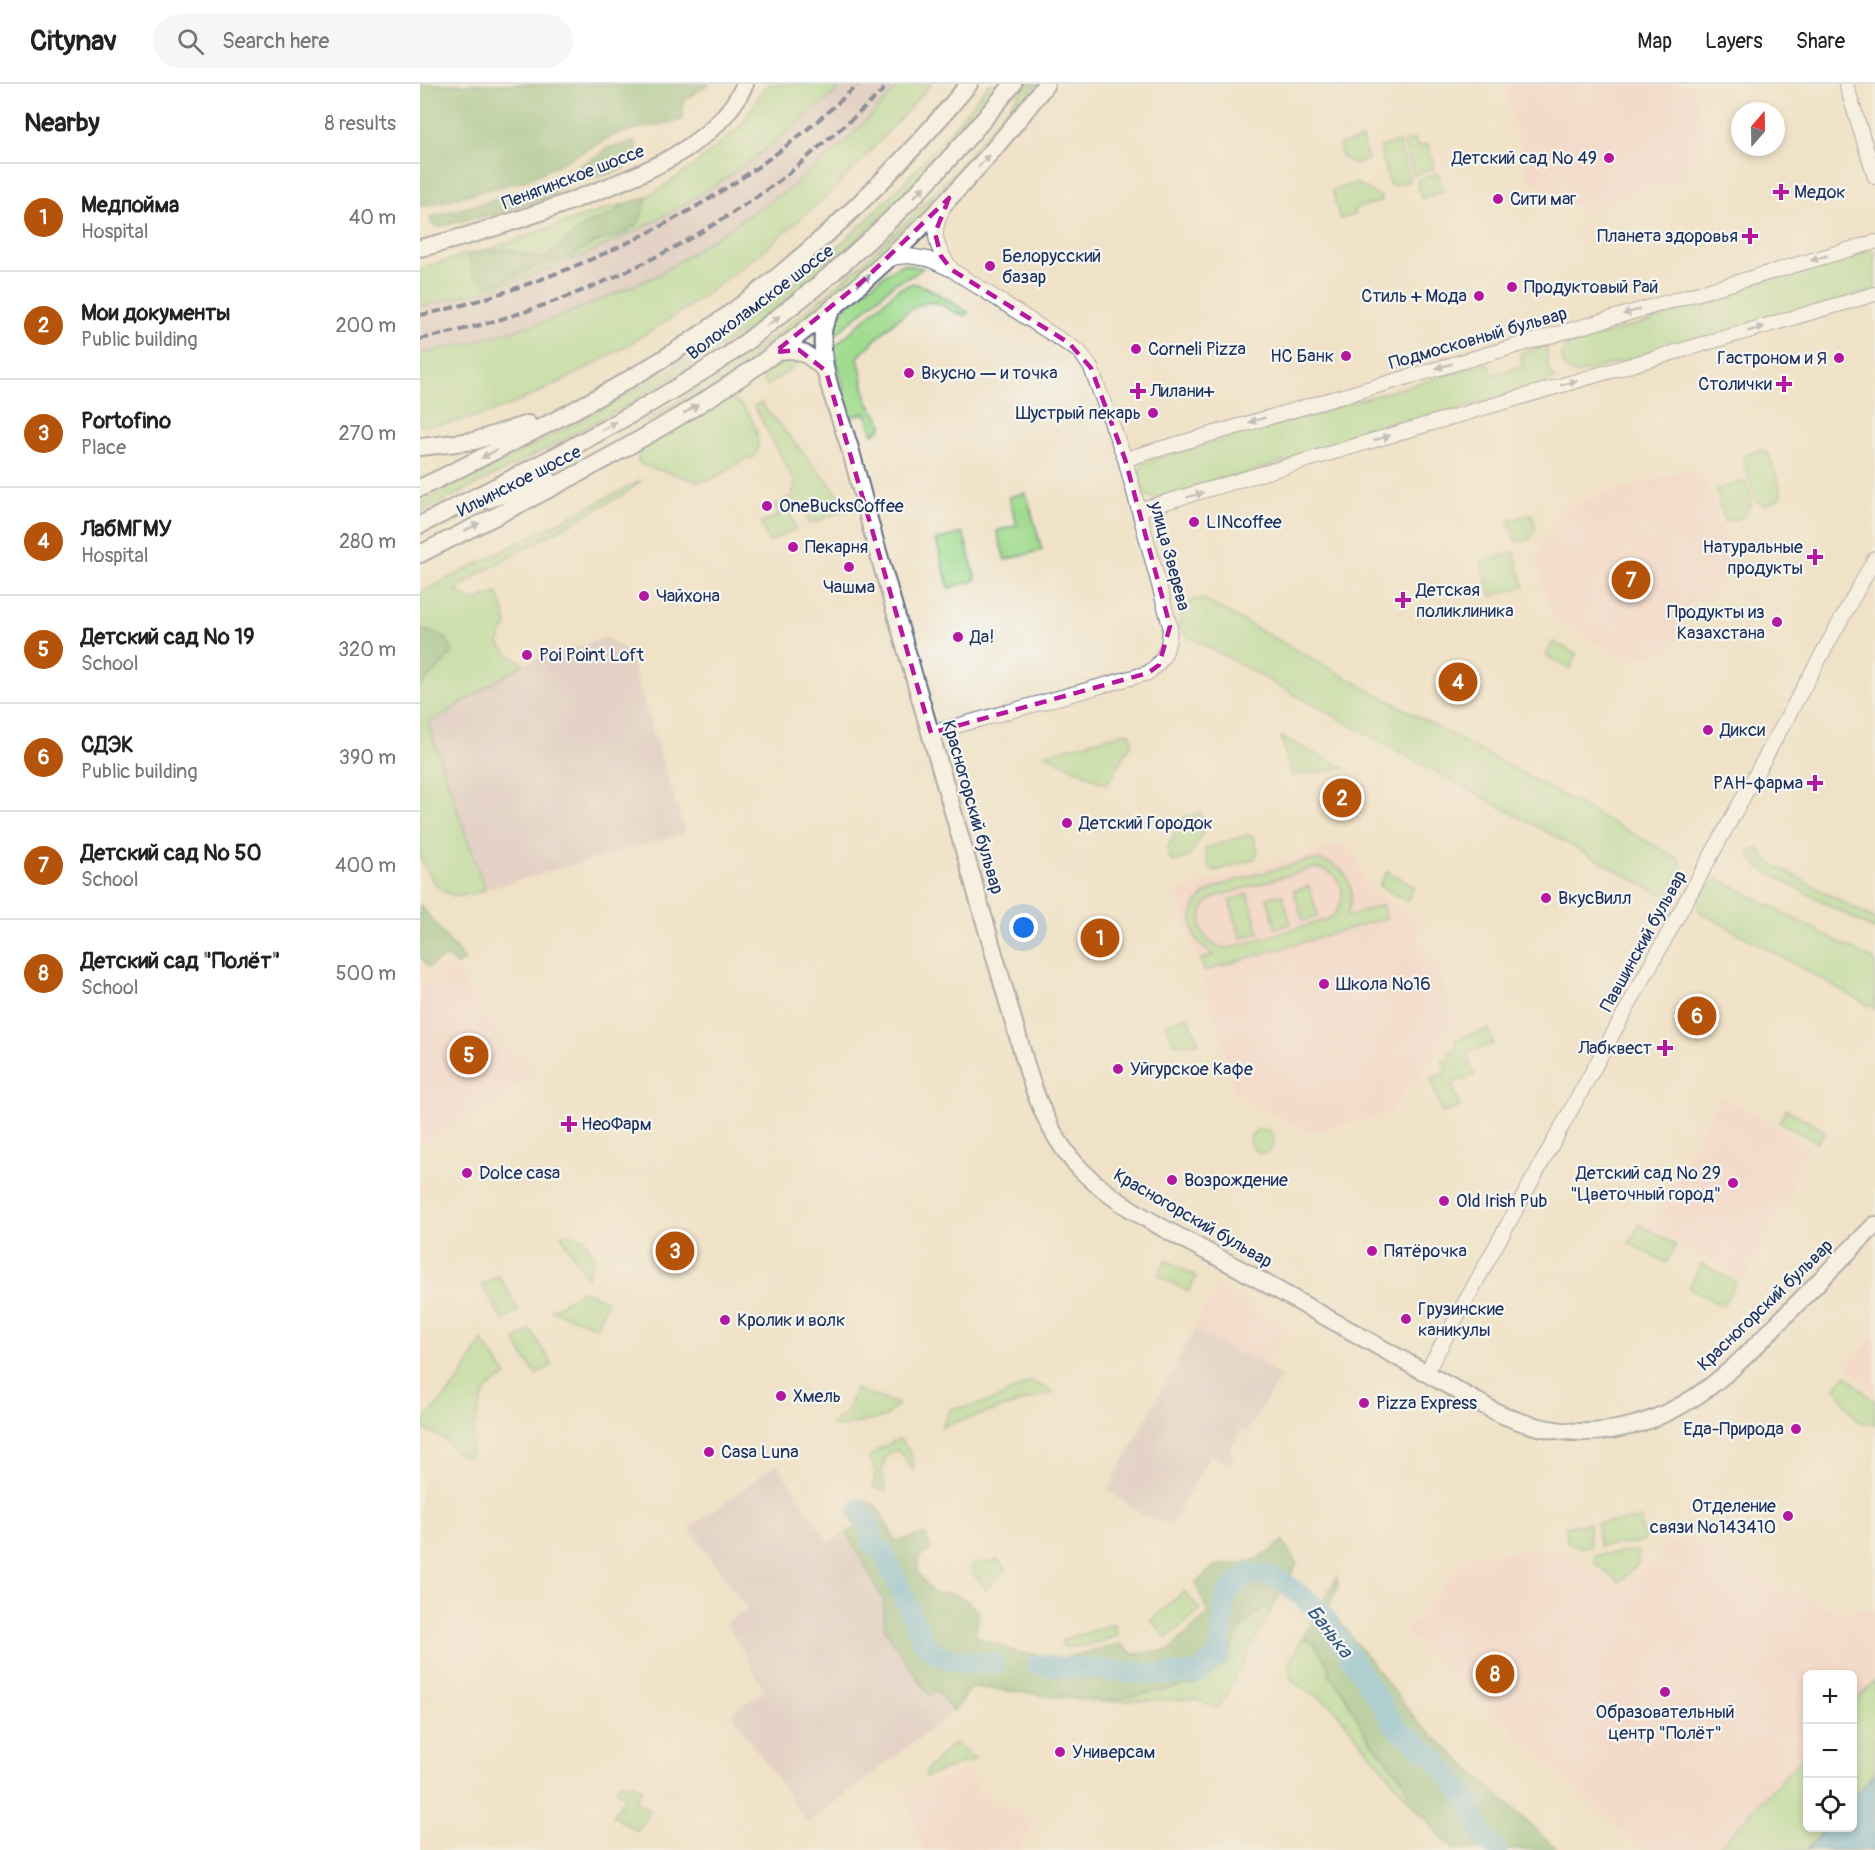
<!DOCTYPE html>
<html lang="en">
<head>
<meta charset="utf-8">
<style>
	:root { --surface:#fff; --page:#f6f6f6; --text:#222; --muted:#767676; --line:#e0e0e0; --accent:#b45309 }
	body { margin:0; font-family:Pangolin,sans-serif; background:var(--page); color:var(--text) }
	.controls { position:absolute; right:18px; bottom:18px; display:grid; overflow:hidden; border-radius:9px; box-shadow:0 3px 9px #0003 }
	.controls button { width:54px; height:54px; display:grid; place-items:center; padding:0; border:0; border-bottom:2px solid var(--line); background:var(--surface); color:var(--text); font:30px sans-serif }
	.compass { position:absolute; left:1311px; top:18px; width:54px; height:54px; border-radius:50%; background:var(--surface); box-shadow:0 3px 9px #0003; rotate:20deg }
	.you { position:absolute; left:604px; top:844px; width:21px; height:21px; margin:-15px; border:4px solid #fff; border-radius:50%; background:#1a73e8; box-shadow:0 0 0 9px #1a73e833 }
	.badge { display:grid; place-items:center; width:39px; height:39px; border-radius:50%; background:var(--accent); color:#fff; font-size:20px; font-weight:700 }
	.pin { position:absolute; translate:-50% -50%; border:3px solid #fff; box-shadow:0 2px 6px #0006 }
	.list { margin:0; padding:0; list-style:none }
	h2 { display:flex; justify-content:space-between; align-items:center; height:78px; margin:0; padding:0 24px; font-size:26px }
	h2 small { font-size:20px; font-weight:400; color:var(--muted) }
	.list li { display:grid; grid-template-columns:39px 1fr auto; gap:18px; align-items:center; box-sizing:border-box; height:108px; padding:0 24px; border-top:2px solid var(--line) }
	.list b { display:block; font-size:22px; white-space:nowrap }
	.list p { margin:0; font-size:20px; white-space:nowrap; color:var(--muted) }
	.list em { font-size:20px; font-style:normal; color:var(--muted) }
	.icon { flex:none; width:33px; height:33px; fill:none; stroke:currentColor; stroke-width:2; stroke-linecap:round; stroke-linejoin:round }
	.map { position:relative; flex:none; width:1455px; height:1766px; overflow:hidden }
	header { display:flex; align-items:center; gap:36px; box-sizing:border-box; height:84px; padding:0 30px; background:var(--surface); border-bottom:2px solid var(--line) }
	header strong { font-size:28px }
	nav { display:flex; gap:33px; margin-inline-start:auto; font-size:21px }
	.search { width:420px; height:54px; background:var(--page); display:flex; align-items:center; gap:15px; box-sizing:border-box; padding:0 21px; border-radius:33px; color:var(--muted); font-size:22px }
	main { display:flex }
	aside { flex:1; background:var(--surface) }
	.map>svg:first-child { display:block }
</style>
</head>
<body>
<header>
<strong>Citynav</strong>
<div class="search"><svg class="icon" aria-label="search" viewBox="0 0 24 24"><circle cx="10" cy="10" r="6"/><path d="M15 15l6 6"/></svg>Search here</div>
<nav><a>Map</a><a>Layers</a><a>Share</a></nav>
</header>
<main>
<aside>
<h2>Nearby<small>8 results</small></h2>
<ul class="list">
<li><span class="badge">1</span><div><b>Медпойма</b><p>Hospital</p></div><em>40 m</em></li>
<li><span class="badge">2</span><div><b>Мои документы</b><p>Public building</p></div><em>200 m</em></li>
<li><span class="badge">3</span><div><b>Portofino</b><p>Place</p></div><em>270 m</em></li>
<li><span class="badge">4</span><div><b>ЛабМГМУ</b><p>Hospital</p></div><em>280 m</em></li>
<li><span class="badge">5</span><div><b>Детский сад № 19</b><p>School</p></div><em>320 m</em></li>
<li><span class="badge">6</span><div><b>СДЭК</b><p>Public building</p></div><em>390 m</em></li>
<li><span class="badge">7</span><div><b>Детский сад № 50</b><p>School</p></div><em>400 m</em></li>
<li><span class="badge">8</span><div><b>Детский сад &quot;Полёт&quot;</b><p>School</p></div><em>500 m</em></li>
</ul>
</aside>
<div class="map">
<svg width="1455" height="1766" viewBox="0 0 1455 1766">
	<rect width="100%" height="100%" fill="#f6f6f2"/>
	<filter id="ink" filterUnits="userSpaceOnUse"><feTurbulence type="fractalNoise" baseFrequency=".0167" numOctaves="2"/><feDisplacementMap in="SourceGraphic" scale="12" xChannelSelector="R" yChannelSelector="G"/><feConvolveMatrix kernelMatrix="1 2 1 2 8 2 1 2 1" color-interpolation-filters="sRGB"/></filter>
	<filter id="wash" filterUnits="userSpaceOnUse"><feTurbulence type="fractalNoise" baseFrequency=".008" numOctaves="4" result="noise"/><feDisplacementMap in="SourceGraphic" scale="24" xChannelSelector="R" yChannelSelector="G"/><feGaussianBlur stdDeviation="1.35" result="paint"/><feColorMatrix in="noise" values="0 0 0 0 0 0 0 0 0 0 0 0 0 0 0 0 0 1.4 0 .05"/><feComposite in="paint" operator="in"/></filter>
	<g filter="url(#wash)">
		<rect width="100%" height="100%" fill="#f0e2c7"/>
		<!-- built -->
		<path fill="#f7d0cd" d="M 1089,0 L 1271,0 L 1286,52 L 1263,96 L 1182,119 L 1179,127 L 1170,130 L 1110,96 L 1085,8 Z
			M 1268,385 L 1287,397 L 1310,479 L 1291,512 L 1275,517 L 1249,566 L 1210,576 L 1132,535 L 1115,473 L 1142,423 Z
			M 922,760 L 935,768 L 946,803 L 991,828 L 1000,858 L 1011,863 L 1034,937 L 1000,996 L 986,1002 L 971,1028 L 887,1050 L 816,1009 L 757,806 Z
			M 33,880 L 88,965 L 109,978 L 118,990 L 1,1060 L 0,903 Z
			M 1301,1013 L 1390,1062 L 1372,1094 L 1374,1104 L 1324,1195 L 1229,1142 Z
			M 797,1203 L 868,1243 L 845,1283 L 774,1246 Z
			M 1455,1252 L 1455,1309 L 1427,1282 Z
			M 1291,1458 L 1313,1476 L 1357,1506 L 1420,1526 L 1455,1526 L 1455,1596 L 1433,1620 L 1432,1590 L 1388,1590 L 1387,1668 L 1296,1766 L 1223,1766 L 985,1548 L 1049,1472 L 1143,1464 L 1199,1503 L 1229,1480 L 1238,1479 L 1243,1461 Z
			M 550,1685 L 557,1708 L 614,1739 L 600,1766 L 505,1766 L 485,1711 Z"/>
		<!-- industrial -->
		<path fill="#d2bec3" d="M 424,0 L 481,0 L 425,59 L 369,105 L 238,191 L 140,233 L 59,257 L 0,270 L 0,222 L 80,202 L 122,188 L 216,146 L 301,99 L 358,56 Z
			M 186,553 L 208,567 L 265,749 L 65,806 L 8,640 L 103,580 Z
			M 774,1246 L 820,1271 L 825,1270 L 861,1292 L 827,1348 L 822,1345 L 808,1367 L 814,1370 L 809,1381 L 790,1371 L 751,1441 L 728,1435 L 688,1406 Z
			M 357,1380 L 409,1459 L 427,1448 L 463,1516 L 465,1546 L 510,1611 L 517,1607 L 533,1628 L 388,1739 L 317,1638 L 314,1627 L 345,1607 L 306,1538 L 327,1525 L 269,1444 Z"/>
		<!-- green -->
		<path fill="#a0db8e" stroke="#5e8576" stroke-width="1.5" fill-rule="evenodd" d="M 347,0 L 424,0 C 411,13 396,24 382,36 C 274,129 140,194 0,222 L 0,184 L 49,170 L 53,189 L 67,201 L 84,197 L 109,185 L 152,172 L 175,158 L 201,151 L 217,140 L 221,133 L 227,113 L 272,83 L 321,42 Z
			M 481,0 L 511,0 C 474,41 437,84 395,122 C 322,188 241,246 154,291 C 105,316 56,340 0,342 L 0,270 L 59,257 L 140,233 L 238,191 L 369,105 L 425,59 Z
			M 569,0 L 578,0 C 501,99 408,192 302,262 C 207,326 103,377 0,429 L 0,419 C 101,368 204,318 298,255 C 401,187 494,97 569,0 Z
			M 607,0 L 617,0 C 540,98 453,187 353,261 C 336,273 319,287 301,298 C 277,313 250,325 225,338 C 279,304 332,270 382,230 C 467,164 541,85 607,0 Z
			M 942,55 L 948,76 L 934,80 L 922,73 L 919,61 Z
			M 995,55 L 997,63 L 1008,60 L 1014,85 L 993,91 L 984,58 Z
			M 979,58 L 990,97 L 970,102 L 959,63 Z
			M 1018,90 L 1023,108 L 1001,114 L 997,96 Z
			M 936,99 L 961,113 L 962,117 L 934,125 L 935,131 L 920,135 L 912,106 Z
			M 205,120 L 191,131 L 168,139 L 125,174 C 112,175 104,168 91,166 C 82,164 75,168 66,166 C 113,151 158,132 205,120 Z
			M 1451,166 L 1455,167 L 1455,206 L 1156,290 L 1146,285 L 1142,276 L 1142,268 L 1147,261 L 1230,237 L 1298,211 Z
			M 483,180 L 503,184 L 493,191 L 475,199 L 412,254 C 410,247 412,239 417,232 C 424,222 471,184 483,180 Z
			M 493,199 L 508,204 L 548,228 L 546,231 C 534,231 528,222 517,219 C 493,212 455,257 438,273 L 447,317 L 463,340 L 460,345 L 453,350 L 446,329 L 430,333 L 414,263 L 477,206 Z
			M 1128,261 C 1126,275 1126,286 1136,296 L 740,415 L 729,413 L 724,409 L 718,389 L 721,382 L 725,378 L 1068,279 L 1072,291 L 1103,282 L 1100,269 Z
			M 369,273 L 384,276 L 347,302 L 343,296 L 343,291 Z
			M 311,315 C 329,321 345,355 335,372 L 330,375 L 328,374 L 311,383 L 311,385 L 289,396 L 277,397 L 225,382 L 218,378 L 218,369 L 222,364 L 301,318 Z
			M 341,319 L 425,418 L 424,424 L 421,428 L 390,440 L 382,420 L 369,425 L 376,445 L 349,458 L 341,439 L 359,431 L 355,421 L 373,411 L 374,396 L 334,322 Z
			M 1341,366 L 1349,371 L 1362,410 L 1359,415 L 1343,421 L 1337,418 L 1323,376 L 1327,371 Z
			M 222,396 L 208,408 L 59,490 L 36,507 L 54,517 L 78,509 L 86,534 L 87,543 L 82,547 L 79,560 L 85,567 L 103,580 L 8,640 L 65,806 C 58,808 49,812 41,812 C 19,813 8,790 0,774 L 0,603 L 33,568 L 8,547 L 0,546 L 0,509 Z
			M 1326,397 L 1332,418 L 1323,433 L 1305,438 L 1296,405 Z
			M 606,409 L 622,466 L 585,476 L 577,447 L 597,441 L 589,413 Z
			M 1112,430 L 1116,444 L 1110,455 L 1098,458 L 1095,457 L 1089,436 Z
			M 543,449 L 556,496 L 529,504 L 516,456 Z
			M 1094,468 L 1104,502 L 1071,512 L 1061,478 Z
			M 775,515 L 783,515 L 1259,775 C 1267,791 1260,810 1240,810 L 766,551 L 759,544 C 759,532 765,521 775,515 Z
			M 1133,558 L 1157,570 L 1150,585 L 1126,572 Z
			M 707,648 L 711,650 L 712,658 L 687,701 L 625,670 Z
			M 861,653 L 925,684 L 872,691 Z
			M 780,729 L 785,745 L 769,773 L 751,778 L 747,764 L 764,734 Z
			M 827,751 L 833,753 L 838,768 L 835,775 L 796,787 L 789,784 L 785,769 L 786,764 Z
			M 1338,765 L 1350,779 L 1455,835 L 1455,846 L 1340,784 L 1331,774 L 1329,768 Z
			M 898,776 C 929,781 938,806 926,832 L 963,821 L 966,834 L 784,887 L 781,875 L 794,871 C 783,865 774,856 772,843 C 770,830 775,818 785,810 C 801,797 863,784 886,777 ZM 893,784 C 923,784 933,819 908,835 L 810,864 C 780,865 770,829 795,813 Z
			M 967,787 L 995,803 L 987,817 L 959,802 Z
			M 1297,796 L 1303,797 L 1455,877 L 1455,925 L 1280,828 C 1275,816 1286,801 1297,796 Z
			M 889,802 L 898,832 L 883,837 L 874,807 Z
			M 828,810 L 839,849 L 821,854 L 809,816 Z
			M 862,810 L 871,840 L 856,844 L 847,814 Z
			M 768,932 L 779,959 L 753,959 L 746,939 Z
			M 1069,945 L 1073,960 L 1047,968 L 1054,992 L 1032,999 L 1040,1023 L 1022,1029 L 1011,994 L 1026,989 L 1023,977 L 1031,974 L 1029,967 L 1037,965 L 1035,956 Z
			M 1366,1025 L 1405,1047 L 1398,1059 L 1359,1038 Z
			M830 1057a12 12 0 1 1 24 0a12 12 0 1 1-24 0Z
			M 1220,1140 L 1256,1161 L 1246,1179 L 1209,1159 Z
			M 144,1149 L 164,1155 L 174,1172 L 167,1194 L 141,1151 Z
			M 746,1176 L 776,1193 L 768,1208 L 738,1191 Z
			M 1282,1180 L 1316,1198 L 1303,1222 L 1269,1204 Z
			M 78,1191 L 99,1226 L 83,1236 L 62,1201 Z
			M 163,1207 L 187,1216 L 177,1243 L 131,1226 Z
			M 111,1246 L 132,1281 L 116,1291 L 94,1256 Z
			M 62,1256 L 87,1292 C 82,1295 76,1298 71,1302 C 58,1314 52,1353 51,1370 L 47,1373 C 34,1371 31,1359 21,1353 C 14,1349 8,1350 3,1344 L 4,1337 L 39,1297 Z
			M 1426,1291 L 1455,1318 L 1455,1341 L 1437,1337 L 1415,1302 Z
			M 610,1297 L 634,1308 L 521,1343 L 531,1324 C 561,1324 585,1312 610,1297 Z
			M 435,1305 L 478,1320 L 466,1333 L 421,1343 L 410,1341 L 426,1329 Z
			M 479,1355 C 488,1362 496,1376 493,1387 L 484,1372 L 476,1366 L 465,1374 L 462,1390 L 466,1407 L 453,1403 L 455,1388 L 450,1373 L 459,1365 Z
			M 1221,1435 L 1224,1458 L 1179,1462 L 1177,1439 Z
			M 1169,1440 L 1170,1463 L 1158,1463 L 1147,1458 L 1146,1442 Z
			M 1217,1467 L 1218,1480 L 1199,1498 L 1175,1480 L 1175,1471 Z
			M 579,1476 L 586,1485 L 566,1506 L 552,1487 L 551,1481 Z
			M 764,1507 L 780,1526 L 747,1554 L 731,1536 Z
			M 847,1521 L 850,1528 L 798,1625 L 776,1615 L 682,1618 L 775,1600 L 804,1580 L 822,1541 Z
			M 695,1540 L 698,1552 L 665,1562 L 644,1563 L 641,1556 Z
			M 882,1555 L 894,1559 L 909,1582 L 909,1591 L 923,1608 L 946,1651 L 981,1693 L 988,1705 L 986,1713 L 911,1621 L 872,1597 L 868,1581 Z
			M 1455,1596 L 1455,1689 L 1433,1714 L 1433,1620 Z
			M 535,1658 L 555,1675 L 505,1693 L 508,1684 Z
			M 1387,1668 L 1388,1744 L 1406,1744 L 1386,1766 L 1296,1766 Z
			M 212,1699 L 222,1705 L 215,1718 L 230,1726 L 218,1747 L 193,1732 L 205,1712 L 196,1706 L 199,1700 Z"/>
		<!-- forest -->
		<path fill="#80bb79" stroke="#4e756c" stroke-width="1.5" d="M 0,0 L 289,0 L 263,17 L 263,36 L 198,49 L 110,95 L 0,123 Z
			M 212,58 L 216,59 C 222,89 176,95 155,93 L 131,112 L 77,130 L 45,136 L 19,143 L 12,141 L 10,133 L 94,111 L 115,100 L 129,98 L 177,72 L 187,64 Z
			M 227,113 L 221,133 L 217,140 L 201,151 L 175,158 L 152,172 L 109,185 L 84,197 L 67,201 L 53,189 L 49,170 L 66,166 L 74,168 L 91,166 L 116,175 L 125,174 L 168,139 L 191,131 L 205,120 Z
			M 0,546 L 7,547 L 26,554 L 33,568 L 0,603 Z
			M 0,821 L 45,876 L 37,881 L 26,872 L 8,883 L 0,872 Z
			M 435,1416 L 456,1421 L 476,1457 L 506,1450 L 511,1466 L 499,1472 L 498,1489 L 513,1509 C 535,1509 543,1511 559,1528 L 556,1552 L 595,1568 L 643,1574 L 700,1560 L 714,1570 L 749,1566 L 788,1530 L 776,1499 L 796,1481 C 827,1480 840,1477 863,1457 L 877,1480 L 850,1528 L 847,1521 L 822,1541 L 804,1580 L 775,1600 L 682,1618 L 552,1603 L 533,1628 L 517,1607 L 510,1612 L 465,1546 L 463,1516 L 427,1448 L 436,1444 L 429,1429 Z
			M 917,1493 L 918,1504 L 908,1523 L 997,1637 L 1138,1766 L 1087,1766 L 1069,1750 L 1062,1738 L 1051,1739 L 1069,1766 L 1032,1765 L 986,1713 L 988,1705 L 981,1693 L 946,1651 L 923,1608 L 909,1591 L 909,1582 L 894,1559 L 882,1555 Z"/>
		<!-- water -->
		<path fill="#5db5da" stroke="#3c729c" stroke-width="1.5" d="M 1455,1689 L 1455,1766 L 1386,1766 L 1406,1744 L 1432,1744 L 1433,1714 Z
			M 1051,1738 L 1062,1738 L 1069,1750 L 1087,1766 L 1069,1766 L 1052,1745 Z"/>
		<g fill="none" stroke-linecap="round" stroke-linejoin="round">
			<!-- river -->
			<path stroke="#5db5da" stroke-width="21" d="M 440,1424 L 450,1443 L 452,1458 L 464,1469 L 502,1555 C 524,1581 543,1578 574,1579
				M 617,1581 L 749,1591 L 778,1589 L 799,1572 L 806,1510 L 828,1490 L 847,1491 L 865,1499 L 901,1528 L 977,1644 L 1017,1676 L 1049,1716 L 1065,1756 L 1077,1766"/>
		</g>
	</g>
	<g filter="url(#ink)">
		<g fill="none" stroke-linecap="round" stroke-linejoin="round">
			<!-- minor casing -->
			<g stroke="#666e83" stroke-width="16">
				<path id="minor" d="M 1426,0 L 1455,93
					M 524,122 C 511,147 514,162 531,184
					M 466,177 L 477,173 L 489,172 L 508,175 L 532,186 L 660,268 L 671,284 L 705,375 L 750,542 C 749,564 746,575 728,589 L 511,649
					M 705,375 L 1455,158
					M 719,426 L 1002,342 L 1455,210
					M 1006,1289 L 1455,474"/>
			</g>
			<!-- major casing -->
			<g stroke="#666e83" stroke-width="20">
				<path id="major" d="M 0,164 C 49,153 96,137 143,120 C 207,96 295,67 325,0
					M 415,221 C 409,231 403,239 403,250 C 400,290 420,330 431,368 C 439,396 446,425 454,454 L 607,984 C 618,1021 634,1059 662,1087 C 703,1128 769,1157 820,1185 C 905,1232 989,1280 1074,1327 C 1155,1366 1236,1349 1303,1292 C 1324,1275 1343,1254 1362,1235 C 1393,1203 1424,1172 1455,1141
					M 356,268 C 378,261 391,272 406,287
					M 0,363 L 54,357 L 108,340
					M 0,404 C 98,356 197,308 287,246 C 386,177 472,93 549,0
					M 67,416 L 128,395
					M 0,441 C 104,389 209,336 307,272 C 324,260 341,246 358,233 C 446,166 523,87 593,0
					M 0,470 C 107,417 216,363 315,297 C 431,220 543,111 626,0"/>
			</g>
			<!-- minor -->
			<use href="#minor" stroke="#fff" stroke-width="14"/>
			<!-- major -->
			<use href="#major" stroke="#fff" stroke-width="16"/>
			<!-- rail -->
			<path stroke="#1b2f5e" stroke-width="4" stroke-dasharray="9 4.5" stroke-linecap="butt" d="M 0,231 C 43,223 86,208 127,193 C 244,149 348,87 438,0
				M 0,255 C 128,230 250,176 356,99 C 374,86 391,70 408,55 C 429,38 450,20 469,0"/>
		</g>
		<!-- one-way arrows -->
		<defs><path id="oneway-solid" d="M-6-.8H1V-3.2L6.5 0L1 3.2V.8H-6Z" transform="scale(1.5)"/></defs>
		<g fill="#8d97ae">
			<use href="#oneway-solid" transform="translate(564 77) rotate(-46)"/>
			<use href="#oneway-solid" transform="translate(499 108) rotate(-45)"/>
			<use href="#oneway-solid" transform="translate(1399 174) rotate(164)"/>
			<use href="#oneway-solid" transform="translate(444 196) rotate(-41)"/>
			<use href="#oneway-solid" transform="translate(1211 228) rotate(164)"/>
			<use href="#oneway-solid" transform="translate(353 237) rotate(-37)"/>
			<use href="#oneway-solid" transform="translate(1336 245) rotate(-16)"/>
			<use href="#oneway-solid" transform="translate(1024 282) rotate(164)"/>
			<use href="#oneway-solid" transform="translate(1149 299) rotate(-16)"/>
			<use href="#oneway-solid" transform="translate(271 325) rotate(-32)"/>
			<use href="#oneway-solid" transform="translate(837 336) rotate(164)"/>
			<use href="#oneway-solid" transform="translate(189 342) rotate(-30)"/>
			<use href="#oneway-solid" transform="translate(962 354) rotate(-17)"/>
			<use href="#oneway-solid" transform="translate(69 370) rotate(153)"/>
			<use href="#oneway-solid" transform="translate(775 411) rotate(-17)"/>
			<use href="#oneway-solid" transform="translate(52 443) rotate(-28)"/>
		</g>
	</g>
	<!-- marked area -->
	<path d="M0 0H1455V1766H0ZM 529,114 L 515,149 L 521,172 L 532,186 L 649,259 L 671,284 L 705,375 L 750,542 L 739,581 L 728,589 L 511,649 L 406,287 L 379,266 L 355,268 L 445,195 Z" fill="#f0e2c7" fill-opacity=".55" fill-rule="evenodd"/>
	<path fill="none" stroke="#b5179e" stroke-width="4.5" stroke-dasharray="12 8" stroke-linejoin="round" d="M 529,114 L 515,149 L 521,172 L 532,186 L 649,259 L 671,284 L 705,375 L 750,542 L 739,581 L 728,589 L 511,649 L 406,287 L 379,266 L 355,268 L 445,195 Z"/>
	<!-- markers -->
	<g fill="#b5179e" stroke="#f6f6f2" stroke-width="2">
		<circle cx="1189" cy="74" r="6"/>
		<path d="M1358 99h6v6h6v6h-6v6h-6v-6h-6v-6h6z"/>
		<circle cx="1078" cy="115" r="6"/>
		<path d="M1327 143h6v6h6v6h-6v6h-6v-6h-6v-6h6z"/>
		<circle cx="570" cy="182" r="6"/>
		<circle cx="1092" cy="203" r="6"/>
		<circle cx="1059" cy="212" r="6"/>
		<circle cx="716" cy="265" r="6"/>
		<circle cx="926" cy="272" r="6"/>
		<circle cx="1419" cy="274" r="6"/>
		<circle cx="489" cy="289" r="6"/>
		<path d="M1361 291h6v6h6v6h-6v6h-6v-6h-6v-6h6z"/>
		<path d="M715 298h6v6h6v6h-6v6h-6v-6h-6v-6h6z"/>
		<circle cx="733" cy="329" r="6"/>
		<circle cx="347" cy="422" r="6"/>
		<circle cx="774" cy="438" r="6"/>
		<circle cx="373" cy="463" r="6"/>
		<path d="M1392 464h6v6h6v6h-6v6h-6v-6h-6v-6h6z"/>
		<circle cx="429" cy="483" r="6"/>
		<circle cx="224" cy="512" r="6"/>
		<path d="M980 507h6v6h6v6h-6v6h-6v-6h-6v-6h6z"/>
		<circle cx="1357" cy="538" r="6"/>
		<circle cx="538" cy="553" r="6"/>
		<circle cx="107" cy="571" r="6"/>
		<circle cx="1288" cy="646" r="6"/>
		<path d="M1392 690h6v6h6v6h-6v6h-6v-6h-6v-6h6z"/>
		<circle cx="647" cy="739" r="6"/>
		<circle cx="1126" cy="814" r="6"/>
		<circle cx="904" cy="900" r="6"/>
		<path d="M1242 955h6v6h6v6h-6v6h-6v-6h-6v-6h6z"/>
		<circle cx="698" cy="985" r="6"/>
		<path d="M146 1031h6v6h6v6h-6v6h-6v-6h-6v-6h6z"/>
		<circle cx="47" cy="1089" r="6"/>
		<circle cx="752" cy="1096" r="6"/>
		<circle cx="1313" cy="1099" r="6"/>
		<circle cx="1024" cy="1117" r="6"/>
		<circle cx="952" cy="1167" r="6"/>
		<circle cx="986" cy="1235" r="6"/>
		<circle cx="305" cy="1236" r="6"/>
		<circle cx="361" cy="1312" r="6"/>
		<circle cx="944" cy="1319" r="6"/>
		<circle cx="1376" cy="1345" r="6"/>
		<circle cx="289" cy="1368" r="6"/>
		<circle cx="1368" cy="1432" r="6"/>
		<circle cx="1245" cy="1608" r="6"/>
		<circle cx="640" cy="1668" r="6"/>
	</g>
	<g text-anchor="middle" stroke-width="4.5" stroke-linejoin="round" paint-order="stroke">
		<!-- poi labels -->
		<g font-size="18" fill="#1b2f5e" stroke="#f6f6f2" text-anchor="start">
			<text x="1177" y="80" text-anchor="end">Детский сад № 49</text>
			<text x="1374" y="114">Медок</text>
			<text x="1090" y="121">Сити маг</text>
			<text x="1318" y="158" text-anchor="end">Планета здоровья</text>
			<text x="582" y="178">Белорусский<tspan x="582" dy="21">базар</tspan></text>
			<text x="1104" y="209">Продуктовый Рай</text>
			<text x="1047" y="218" text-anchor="end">Стиль + Мода</text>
			<text x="728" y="271">Corneli Pizza</text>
			<text x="914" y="278" text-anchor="end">НС Банк</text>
			<text x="1407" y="280" text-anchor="end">Гастроном и Я</text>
			<text x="501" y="295">Вкусно — и точка</text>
			<text x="1352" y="306" text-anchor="end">Столички</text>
			<text x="730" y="313">Лилани+</text>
			<text x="721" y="335" text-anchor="end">Шустрый пекарь</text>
			<text x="359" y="428">OneBucksCoffee</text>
			<text x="786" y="444">LINcoffee</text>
			<text x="385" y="469">Пекарня</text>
			<text x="1383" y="469" text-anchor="end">Натуральные<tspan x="1383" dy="21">продукты</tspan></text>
			<text x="429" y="509" text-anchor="middle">Чашма</text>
			<text x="996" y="512">Детская<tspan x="996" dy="21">поликлиника</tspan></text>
			<text x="236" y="518">Чайхона</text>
			<text x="1345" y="534" text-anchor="end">Продукты из<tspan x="1345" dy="21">Казахстана</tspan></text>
			<text x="550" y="559">Да!</text>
			<text x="119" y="577">Poi Point Loft</text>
			<text x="1300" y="652">Дикси</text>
			<text x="1383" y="705" text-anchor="end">РАН-фарма</text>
			<text x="659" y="745">Детский Городок</text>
			<text x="1138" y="820">ВкусВилл</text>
			<text x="916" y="906">Школа №16</text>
			<text x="1232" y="970" text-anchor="end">Лабквест</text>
			<text x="710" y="991">Уйгурское Кафе</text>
			<text x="161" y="1046">НеоФарм</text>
			<text x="59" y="1095">Dolce casa</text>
			<text x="1301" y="1095" text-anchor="end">Детский сад № 29<tspan x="1301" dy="21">"Цветочный город"</tspan></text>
			<text x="764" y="1102">Возрождение</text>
			<text x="1036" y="1123">Old Irish Pub</text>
			<text x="964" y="1173">Пятёрочка</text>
			<text x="998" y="1231">Грузинские<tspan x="998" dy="21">каникулы</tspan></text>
			<text x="317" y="1242">Кролик и волк</text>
			<text x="373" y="1318">Хмель</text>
			<text x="956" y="1325">Pizza Express</text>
			<text x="1364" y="1351" text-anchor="end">Еда-Природа</text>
			<text x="301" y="1374">Casa Luna</text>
			<text x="1356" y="1428" text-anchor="end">Отделение<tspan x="1356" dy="21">связи №143410</tspan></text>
			<text x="1245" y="1634" text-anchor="middle">Образовательный<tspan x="1245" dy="21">центр "Полёт"</tspan></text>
			<text x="652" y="1674">Универсам</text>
		</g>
		<!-- street labels -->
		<g font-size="18" fill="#1b2f5e" stroke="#f6f6f2">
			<text transform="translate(153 93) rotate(-21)" y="6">Пенягинское шоссе</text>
			<text transform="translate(340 218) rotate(-37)" y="6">Волоколамское шоссе</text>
			<text transform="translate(1058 254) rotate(-16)" y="6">Подмосковный бульвар</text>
			<text transform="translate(99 397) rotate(-27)" y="6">Ильинское шоссе</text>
			<text transform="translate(750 472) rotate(75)" y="6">улица Зверева</text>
			<text transform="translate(553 723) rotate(74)" y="6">Красногорский бульвар</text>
			<text transform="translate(1223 857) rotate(-61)" y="6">Павшинский бульвар</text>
			<text transform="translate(773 1134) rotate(30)" y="6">Красногорский бульвар</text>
			<text transform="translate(1345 1221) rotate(-44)" y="6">Красногорский бульвар</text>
		</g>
		<!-- water labels -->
		<g font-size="20" font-style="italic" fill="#2f5783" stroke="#f6f6f2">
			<text transform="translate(910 1547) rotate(52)" y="7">Банька</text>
		</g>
	</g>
</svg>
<div class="controls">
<button>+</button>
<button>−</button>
<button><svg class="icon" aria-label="locate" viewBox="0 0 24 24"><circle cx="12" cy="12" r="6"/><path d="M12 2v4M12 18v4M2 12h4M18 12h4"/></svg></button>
</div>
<svg class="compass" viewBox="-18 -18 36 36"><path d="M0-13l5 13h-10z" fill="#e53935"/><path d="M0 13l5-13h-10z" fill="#767676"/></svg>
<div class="you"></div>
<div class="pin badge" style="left:680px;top:854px">1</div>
<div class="pin badge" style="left:922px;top:714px">2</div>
<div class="pin badge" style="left:255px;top:1167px">3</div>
<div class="pin badge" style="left:1038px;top:598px">4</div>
<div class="pin badge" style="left:49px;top:971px">5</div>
<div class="pin badge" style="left:1277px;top:932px">6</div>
<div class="pin badge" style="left:1211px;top:496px">7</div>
<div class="pin badge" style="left:1075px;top:1590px">8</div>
</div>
</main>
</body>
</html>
